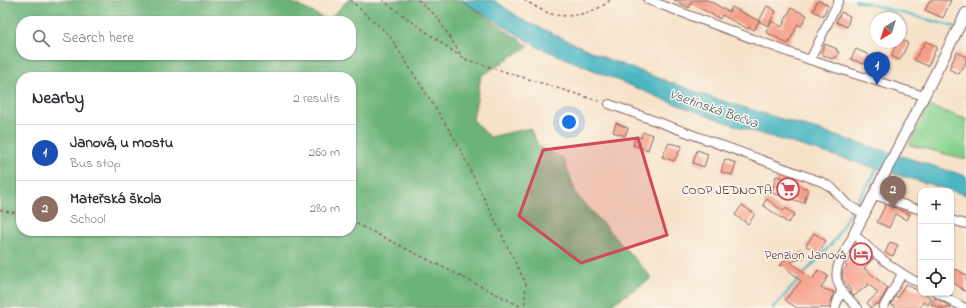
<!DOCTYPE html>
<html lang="en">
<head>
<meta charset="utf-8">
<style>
	:root { --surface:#fff; --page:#f7f7f7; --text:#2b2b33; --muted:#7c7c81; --line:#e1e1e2; --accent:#d1495b }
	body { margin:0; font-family:"Indie Flower",sans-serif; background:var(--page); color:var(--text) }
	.controls { position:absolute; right:12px; bottom:12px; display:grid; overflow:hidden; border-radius:8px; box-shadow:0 1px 3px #0004 }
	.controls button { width:36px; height:36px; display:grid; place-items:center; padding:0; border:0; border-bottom:1px solid var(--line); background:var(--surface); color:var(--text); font:20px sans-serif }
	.compass { position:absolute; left:870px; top:12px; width:36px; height:36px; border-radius:50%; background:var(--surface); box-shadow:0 1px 3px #0004; rotate:218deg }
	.you { position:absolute; left:569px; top:122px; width:14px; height:14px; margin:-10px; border:3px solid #fff; border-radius:50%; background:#1a73e8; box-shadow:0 0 0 6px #1a73e833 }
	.badge { display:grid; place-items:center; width:26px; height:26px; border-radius:50%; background:var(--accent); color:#fff; font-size:13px; font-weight:700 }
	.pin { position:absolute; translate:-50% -33px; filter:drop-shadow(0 1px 2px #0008) }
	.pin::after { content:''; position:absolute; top:21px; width:14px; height:12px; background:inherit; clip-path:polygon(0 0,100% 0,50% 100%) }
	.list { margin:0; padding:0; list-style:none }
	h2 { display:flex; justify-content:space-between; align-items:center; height:52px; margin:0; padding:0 16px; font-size:17px }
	h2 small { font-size:13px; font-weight:400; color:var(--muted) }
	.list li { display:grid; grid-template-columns:26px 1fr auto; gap:12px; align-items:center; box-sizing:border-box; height:56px; padding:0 16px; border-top:1px solid var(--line) }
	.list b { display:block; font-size:15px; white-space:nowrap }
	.list p { margin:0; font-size:13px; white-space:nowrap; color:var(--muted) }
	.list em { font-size:13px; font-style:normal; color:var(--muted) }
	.icon { flex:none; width:22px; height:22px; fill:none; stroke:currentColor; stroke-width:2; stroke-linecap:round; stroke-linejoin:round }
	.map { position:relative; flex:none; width:966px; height:308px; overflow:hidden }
	.search { position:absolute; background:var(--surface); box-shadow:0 1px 3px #0004; left:16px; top:16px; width:340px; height:44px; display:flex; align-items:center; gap:10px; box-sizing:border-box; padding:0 14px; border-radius:16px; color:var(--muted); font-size:15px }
	.panel { position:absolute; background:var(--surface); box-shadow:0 1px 3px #0004; left:16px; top:72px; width:340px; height:164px; border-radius:16px }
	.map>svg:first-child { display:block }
</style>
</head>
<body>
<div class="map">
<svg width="966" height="308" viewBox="0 0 966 308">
	<rect width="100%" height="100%" fill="#fbf7ec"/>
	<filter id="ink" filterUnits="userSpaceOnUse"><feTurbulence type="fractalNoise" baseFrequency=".025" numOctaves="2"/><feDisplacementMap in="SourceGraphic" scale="8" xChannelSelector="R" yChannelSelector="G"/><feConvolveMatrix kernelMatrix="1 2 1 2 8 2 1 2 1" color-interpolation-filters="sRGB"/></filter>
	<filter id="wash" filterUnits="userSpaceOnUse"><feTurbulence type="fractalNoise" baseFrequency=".012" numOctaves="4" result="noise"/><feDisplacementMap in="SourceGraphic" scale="16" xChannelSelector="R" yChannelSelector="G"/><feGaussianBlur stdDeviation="0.9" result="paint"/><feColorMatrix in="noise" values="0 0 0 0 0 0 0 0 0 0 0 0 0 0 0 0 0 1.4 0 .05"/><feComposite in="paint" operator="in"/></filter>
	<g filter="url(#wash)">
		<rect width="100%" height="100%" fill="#f6e2c9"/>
		<!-- green -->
		<path fill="#86d18e" stroke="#68785c" d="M 928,106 L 966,119 L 966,159 L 909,145 Z"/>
		<!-- forest -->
		<path fill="#6cb379" stroke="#5b6952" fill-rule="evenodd" d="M 0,0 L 287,0 L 328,20 L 348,0 L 461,0 L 529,46 L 481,76 L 473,120 L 490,137 L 530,128 L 539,147 L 563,158 L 577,195 L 652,278 L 606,308 L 0,308 ZM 21,21 L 351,21 L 351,55 L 21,55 ZM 21,77 L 351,77 L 351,231 L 21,231 Z"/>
		<!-- water -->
		<path fill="#48b6c2" stroke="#496a76" d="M 461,0 L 494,0 L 523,20 L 610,60 L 707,96 L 966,176 L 966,195 L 748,130 L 670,102 L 538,47 Z"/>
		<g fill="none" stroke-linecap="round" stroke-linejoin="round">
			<!-- stream -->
			<path stroke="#48b6c2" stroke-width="2.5" d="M 855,0 L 955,27
				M 965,29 L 966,29
				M 773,308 L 836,239 L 850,211 L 874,175 L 877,167"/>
		</g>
		<g id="blocks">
			<!-- building -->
			<path fill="#f59e87" d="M 674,0 L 708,0 L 729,12 L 732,7 L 759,21 L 754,30 L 749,27 L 748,29 L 722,15 L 720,19 L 691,3 L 689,8 Z
				M 818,0 L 828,5 L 823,16 L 813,11 Z
				M 930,0 L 951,0 L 943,18 L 925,10 Z
				M 767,6 L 776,11 L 768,26 L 759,21 Z
				M 791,8 L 807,15 L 801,26 L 798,24 L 788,44 L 766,32 L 772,21 L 782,27 Z
				M 841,12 L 850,16 L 847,27 L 836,22 Z
				M 900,39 L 908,43 L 900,60 L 891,56 L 897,42 L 900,42 Z
				M 926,41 L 937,47 L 928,66 L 914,60 Z
				M 825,44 L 837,49 L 836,51 L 839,52 L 836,58 L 834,57 L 832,59 L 821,54 Z
				M 856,49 L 869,55 L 864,64 L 851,59 Z
				M 879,52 L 888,57 L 882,67 L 873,63 Z
				M 957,52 L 966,57 L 966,63 L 959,74 L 949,69 Z
				M 616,123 L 628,128 L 625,136 L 613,132 Z
				M 643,132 L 653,135 L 648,150 L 633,145 L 636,136 L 641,138 Z
				M 669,143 L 682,146 L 674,161 L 662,157 Z
				M 697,150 L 708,154 L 704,167 L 693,163 Z
				M 725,159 L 736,163 L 732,175 L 721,172 Z
				M 776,176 L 797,182 L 796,185 L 808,189 L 804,203 L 772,193 Z
				M 767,199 L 783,211 L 785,208 L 795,214 L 788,223 L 763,205 Z
				M 886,204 L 910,214 L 907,220 L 895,214 L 889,228 L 877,222 Z
				M 742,205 L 755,214 L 748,224 L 735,215 Z
				M 814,233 L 826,241 L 818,253 L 806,246 Z
				M 890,242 L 898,245 L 893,256 L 885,253 Z
				M 860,248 L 873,259 L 864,268 L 888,288 L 878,305 L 877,303 L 871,308 L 867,303 L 878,293 L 869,284 L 854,296 L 843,279 L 842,272 L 847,266 L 845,264 Z
				M 804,251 L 806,257 L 791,262 L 812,280 L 818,270 L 828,276 L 821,288 L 834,292 L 830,308 L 797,308 L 785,300 L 801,281 L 783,265 L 779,266 L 788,257 Z
				M 956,269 L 966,275 L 966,292 L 951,281 Z
				M 905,284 L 932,298 L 928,305 L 923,302 L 920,308 L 897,308 L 891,304 L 896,296 L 898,298 Z
				M 935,298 L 946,304 L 952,308 L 939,308 L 931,304 Z"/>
		</g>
	</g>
	<g filter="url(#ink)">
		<use href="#blocks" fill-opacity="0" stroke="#866362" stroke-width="1"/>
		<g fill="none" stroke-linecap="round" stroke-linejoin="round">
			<!-- minor casing -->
			<g stroke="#866362" stroke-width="10">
				<path id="minor" d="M 648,0 L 810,60 L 924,96
					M 810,60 L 839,0
					M 609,104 L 822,182 L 832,188 L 847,204 L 865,215
					M 874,195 L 921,210
					M 951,220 L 966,224
					M 937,293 L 965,308
					M 835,308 L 841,291
					M 858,308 C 825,278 835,269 854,234 C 875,254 895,271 921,284
					M 883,308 L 902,274"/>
			</g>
			<!-- tertiary casing -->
			<g stroke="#866362" stroke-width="12">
				<path id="tertiary" d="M 854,234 L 966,13"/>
			</g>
			<!-- path -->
			<path stroke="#866362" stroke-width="1.5" stroke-dasharray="3 3" stroke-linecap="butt" d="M 350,0 L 389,35 L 455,139 L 526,284 L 524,308
				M 382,0 L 464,59 L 602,102
				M 418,0 L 437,17 L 463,58
				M 524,0 C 533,5 542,11 551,14 C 569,19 597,13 610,0
				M 0,210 L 21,214
				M 351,221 L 524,308
				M 113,231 L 116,231"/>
			<!-- minor -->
			<use href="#minor" stroke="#fff" stroke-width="8"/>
			<!-- tertiary -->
			<use href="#tertiary" stroke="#fff" stroke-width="10"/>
		</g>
	</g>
	<!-- marked area -->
	<path fill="#d1495b" fill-opacity="0.2" stroke="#d1495b" stroke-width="3" stroke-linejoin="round" d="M 638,138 L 667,235 L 581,263 L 519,216 L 543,150 Z"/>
	<!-- icons -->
	<defs>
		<g id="supermarket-ring" transform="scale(1.15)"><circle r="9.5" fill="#fbf7ec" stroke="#d1495b" stroke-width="1.5"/><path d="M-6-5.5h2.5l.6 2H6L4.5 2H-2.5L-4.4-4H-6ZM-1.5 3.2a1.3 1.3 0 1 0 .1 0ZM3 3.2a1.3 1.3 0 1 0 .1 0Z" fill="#d1495b"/></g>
		<g id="hotel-ring" transform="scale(1.15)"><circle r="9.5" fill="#fbf7ec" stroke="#d1495b" stroke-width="1.5"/><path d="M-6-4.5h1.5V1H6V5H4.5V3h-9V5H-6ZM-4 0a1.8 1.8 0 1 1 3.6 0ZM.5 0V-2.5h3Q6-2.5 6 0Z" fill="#d1495b"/></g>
	</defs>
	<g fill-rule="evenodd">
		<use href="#supermarket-ring" x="788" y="189"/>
		<use href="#hotel-ring" x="861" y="254"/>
	</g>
	<g text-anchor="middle" stroke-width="3" stroke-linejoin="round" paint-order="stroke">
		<!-- poi labels -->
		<g font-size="13" fill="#4a1f2b" stroke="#fbf7ec" text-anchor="end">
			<text x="772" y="194">COOP JEDNOTA</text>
			<text x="846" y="259">Penzion Janová</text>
		</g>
		<!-- water labels -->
		<g font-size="14" font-style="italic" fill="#495b67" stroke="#fbf7ec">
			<text transform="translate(714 108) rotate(19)" y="5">Vsetínská Bečva</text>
		</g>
	</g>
</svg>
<div class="controls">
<button>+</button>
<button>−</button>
<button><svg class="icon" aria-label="locate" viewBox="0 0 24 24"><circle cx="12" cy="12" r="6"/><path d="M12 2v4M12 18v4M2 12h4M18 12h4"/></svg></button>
</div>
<svg class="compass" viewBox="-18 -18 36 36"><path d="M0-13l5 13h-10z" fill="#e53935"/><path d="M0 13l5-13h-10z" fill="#7c7c81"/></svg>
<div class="you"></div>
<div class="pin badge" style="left:877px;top:85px;background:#1a4fb4">1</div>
<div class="pin badge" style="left:893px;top:209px;background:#8d6e63">2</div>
<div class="search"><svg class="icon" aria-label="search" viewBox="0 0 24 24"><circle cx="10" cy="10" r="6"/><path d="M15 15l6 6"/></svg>Search here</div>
<section class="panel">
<h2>Nearby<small>2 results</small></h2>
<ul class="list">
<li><span class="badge" style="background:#1a4fb4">1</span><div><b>Janová, u mostu</b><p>Bus stop</p></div><em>260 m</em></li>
<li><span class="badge" style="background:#8d6e63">2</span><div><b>Mateřská škola</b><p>School</p></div><em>280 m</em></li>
</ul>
</section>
</div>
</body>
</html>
